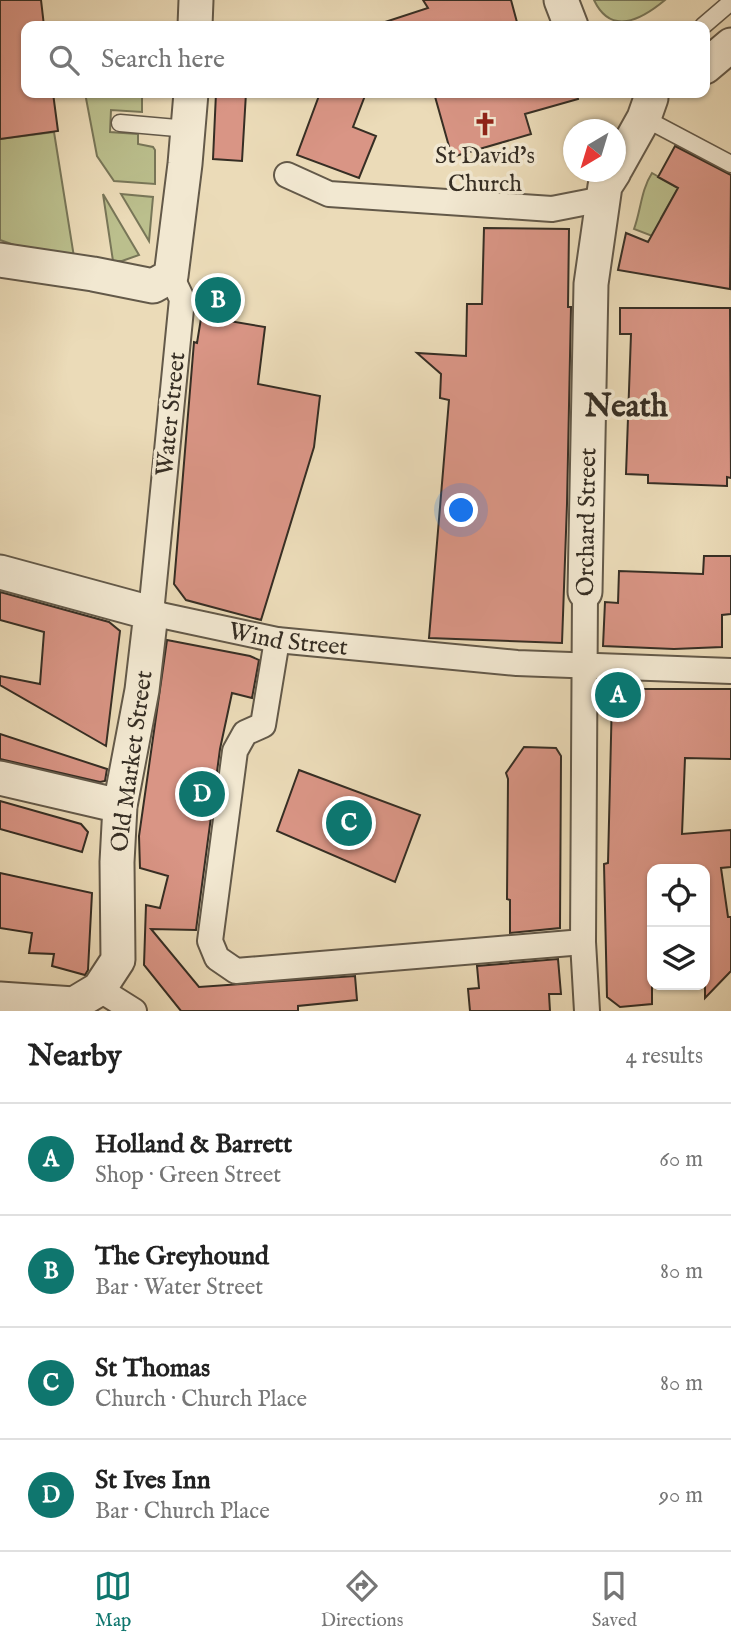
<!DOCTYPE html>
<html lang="en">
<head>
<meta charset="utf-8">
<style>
	:root { --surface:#fff; --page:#f6f6f6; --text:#222; --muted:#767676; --line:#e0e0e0; --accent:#0f766e }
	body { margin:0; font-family:"IM FELL English",serif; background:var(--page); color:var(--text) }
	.controls { position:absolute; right:21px; bottom:21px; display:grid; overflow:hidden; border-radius:14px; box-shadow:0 2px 5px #0004 }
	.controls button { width:63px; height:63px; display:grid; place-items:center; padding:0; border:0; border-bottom:2px solid var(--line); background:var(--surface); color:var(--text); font:35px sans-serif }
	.compass { position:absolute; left:563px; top:119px; width:63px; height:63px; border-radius:50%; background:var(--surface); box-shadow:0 2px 5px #0004; rotate:218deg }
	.you { position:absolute; left:462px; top:511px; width:24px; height:24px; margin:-18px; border:5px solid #fff; border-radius:50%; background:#1a73e8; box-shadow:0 0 0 10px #1a73e833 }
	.badge { display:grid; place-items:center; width:46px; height:46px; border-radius:50%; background:var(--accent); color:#fff; font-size:23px; font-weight:700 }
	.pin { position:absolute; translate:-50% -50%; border:4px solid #fff; box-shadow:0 2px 7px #0006 }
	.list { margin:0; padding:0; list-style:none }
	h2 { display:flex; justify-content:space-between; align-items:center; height:91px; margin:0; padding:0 28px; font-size:30px }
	h2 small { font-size:23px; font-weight:400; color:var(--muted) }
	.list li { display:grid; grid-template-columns:46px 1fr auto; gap:21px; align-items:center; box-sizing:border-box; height:112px; padding:0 28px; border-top:2px solid var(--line) }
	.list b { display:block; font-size:26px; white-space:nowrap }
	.list p { margin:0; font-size:23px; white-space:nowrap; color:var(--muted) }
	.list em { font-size:23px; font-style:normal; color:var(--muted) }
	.icon { flex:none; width:38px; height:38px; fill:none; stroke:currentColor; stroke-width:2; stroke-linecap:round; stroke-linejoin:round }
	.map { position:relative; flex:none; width:731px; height:1011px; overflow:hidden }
	.search { position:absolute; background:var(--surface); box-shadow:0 2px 5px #0004; left:21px; right:21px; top:21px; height:77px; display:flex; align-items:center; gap:18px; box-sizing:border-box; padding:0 24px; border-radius:14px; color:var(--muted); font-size:26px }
	.sheet { height:539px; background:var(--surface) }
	nav { display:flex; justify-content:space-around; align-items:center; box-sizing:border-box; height:98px; border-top:2px solid var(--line); background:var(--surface); font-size:19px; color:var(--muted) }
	nav a { display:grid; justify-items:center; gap:4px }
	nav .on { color:var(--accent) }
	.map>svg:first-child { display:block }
</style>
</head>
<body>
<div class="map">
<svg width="731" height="1011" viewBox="0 0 731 1011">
	<rect width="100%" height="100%" fill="#ebdbb8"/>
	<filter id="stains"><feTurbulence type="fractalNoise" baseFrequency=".00286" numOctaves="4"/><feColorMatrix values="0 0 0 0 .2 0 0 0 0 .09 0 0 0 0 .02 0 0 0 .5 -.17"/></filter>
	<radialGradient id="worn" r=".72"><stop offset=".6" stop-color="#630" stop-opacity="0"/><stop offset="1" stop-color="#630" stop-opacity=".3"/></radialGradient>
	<!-- green -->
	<path fill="#bbbf8d" stroke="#787658" stroke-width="2" d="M 594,0 L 665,0 C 641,20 611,36 594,0 Z
		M 85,93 L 142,93 L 142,112 L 111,110 L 110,132 L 138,134 L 138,144 L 153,147 L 155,150 L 155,184 L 114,181 L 97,156 Z
		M 54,132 L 74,257 L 20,247 L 0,240 L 0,139 Z
		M 652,173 L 678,188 L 661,218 L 679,228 L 673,244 L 634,229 C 641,210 641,190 652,173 Z
		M 103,194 L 139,255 L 122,261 L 113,261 Z
		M 121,194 L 153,197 L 149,241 Z"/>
	<!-- building -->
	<path fill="#d99585" stroke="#362e24" stroke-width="2" d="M 0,0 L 41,0 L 44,26 L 26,26 L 26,93 L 53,93 L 58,131 L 0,139 Z
		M 423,0 L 511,0 L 518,26 L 385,26 L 385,22 L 428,8 Z
		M 216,93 L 246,93 L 242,161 L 213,159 Z
		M 320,93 L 366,93 L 353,127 L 376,136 L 359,178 L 297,155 Z
		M 434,93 L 577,93 L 578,99 L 525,114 L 531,134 L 452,157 Z
		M 675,146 L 731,175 L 730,289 L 618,270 L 626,233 L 648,242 L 678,188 L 658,177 Z
		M 484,228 L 569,229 L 568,307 L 571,307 L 567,504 L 562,643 L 429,638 L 449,400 L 440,398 L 441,374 L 417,353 L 466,356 L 467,304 L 482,304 Z
		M 205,294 L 232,299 L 229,321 L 265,327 L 258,384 L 320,396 L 314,447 L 261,620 L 186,600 L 174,584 L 194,342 L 197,343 Z
		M 620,308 L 730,308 L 731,478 L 727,477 L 727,486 L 648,483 L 648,475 L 626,474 L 631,334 L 620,334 Z
		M 704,556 L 731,556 L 731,614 L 722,615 L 722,647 L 674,649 L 603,646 L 605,602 L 618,603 L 619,571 L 703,574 Z
		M 0,592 L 109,622 L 120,631 L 106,746 L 0,685 L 0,676 L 40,684 L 44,632 L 0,620 Z
		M 167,640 L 250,656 L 259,660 L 252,698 L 232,693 L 220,749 L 196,930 L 151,929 L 199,987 L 355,976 L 357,1000 L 298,1006 L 298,1011 L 181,1011 L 144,965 L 146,905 L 160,908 L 168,876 L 140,868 L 139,836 Z
		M 621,689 L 731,689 L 731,759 L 685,758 L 682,834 L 731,830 L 731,867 L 721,868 L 728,917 L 731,917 L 731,971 L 705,998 L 705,869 L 652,869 L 652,1004 L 620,1007 L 607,997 L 604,864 L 608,863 L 612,697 Z
		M 0,734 L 107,769 L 105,781 L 100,782 L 0,759 Z
		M 524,747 L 556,748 L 561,756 L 560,928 L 510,933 L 510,900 L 507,899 L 508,779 L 506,773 Z
		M 299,770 L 420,815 L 395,882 L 277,831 Z
		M 0,801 L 81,824 L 88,832 L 82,852 L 0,829 Z
		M 0,873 L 92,893 L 88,970 L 85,975 L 52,966 L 54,954 L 29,953 L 32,933 L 0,928 Z
		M 558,959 L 561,994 L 549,994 L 550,1011 L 470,1011 L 468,989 L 479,988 L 477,966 Z"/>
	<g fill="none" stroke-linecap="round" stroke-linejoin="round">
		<!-- service casing -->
		<g stroke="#635949" stroke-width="19">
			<path id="service" d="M 703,26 L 731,2
				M 644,118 L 731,164
				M 120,123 L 188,129"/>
		</g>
		<!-- pedestrian casing -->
		<g stroke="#635949" stroke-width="28">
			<g id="pedestrian">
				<path d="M 287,175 L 329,194 L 552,209 L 603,199"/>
				<path id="s1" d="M 171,276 L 182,299 L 151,613 L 277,640 L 517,663 L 731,671"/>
				<path d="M 585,592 L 583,942 L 587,1011"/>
				<path d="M 277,640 L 263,725 L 245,733 L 235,751 L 210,941 L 217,958 L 236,971 L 583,942"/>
				<path d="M 99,989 L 134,1011"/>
			</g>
		</g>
		<!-- minor casing -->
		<g stroke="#635949" stroke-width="37">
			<path id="minor" d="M 561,0 L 571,26
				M 195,26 L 196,0
				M 705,67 L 731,45
				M 616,168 L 644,118 L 651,98
				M 0,260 L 93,274 L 153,286 L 171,276 L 185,164 L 191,93
				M 0,572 L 151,613 L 142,690 L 120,806 L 117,862 L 118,960 L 99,989 L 74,1004 L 0,999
				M 585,592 L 591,284 L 605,186 L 614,172
				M 0,778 L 120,806"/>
		</g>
		<!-- service -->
		<use href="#service" stroke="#f2e8d1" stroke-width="16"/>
		<!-- pedestrian -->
		<use href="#pedestrian" stroke="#f2e8d1" stroke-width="24"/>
		<!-- minor -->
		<use href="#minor" stroke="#f2e8d1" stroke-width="33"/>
	</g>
	<!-- icons -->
	<defs>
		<g id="church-bare" transform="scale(1.89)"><path d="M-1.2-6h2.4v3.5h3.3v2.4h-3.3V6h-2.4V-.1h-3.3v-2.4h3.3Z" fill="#8f2418" stroke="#f2e8d1" stroke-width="2.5" paint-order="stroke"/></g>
	</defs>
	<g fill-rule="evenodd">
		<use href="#church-bare" x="485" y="124"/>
	</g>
	<g text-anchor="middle" stroke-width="7" stroke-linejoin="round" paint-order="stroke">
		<!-- poi labels -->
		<g font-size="24" fill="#362e24" stroke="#f2e8d1">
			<text x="485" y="163">St David's<tspan x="485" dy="28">Church</tspan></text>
		</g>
		<!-- street labels -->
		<g font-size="24" fill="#362e24" stroke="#f2e8d1">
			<text transform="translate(170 414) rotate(-84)" y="8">Water Street</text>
			<text transform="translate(586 522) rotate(-89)" y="8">Orchard Street</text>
			<text dy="8" stroke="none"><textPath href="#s1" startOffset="481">Wind Street</textPath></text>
			<text transform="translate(131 761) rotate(-82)" y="8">Old Market Street</text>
		</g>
		<!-- district labels -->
		<g font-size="32" font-weight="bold" fill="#362e24" stroke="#f2e8d1">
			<text x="626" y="416">Neath</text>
		</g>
	</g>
	<rect width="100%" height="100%" filter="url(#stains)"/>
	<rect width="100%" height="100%" fill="url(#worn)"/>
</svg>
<div class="controls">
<button><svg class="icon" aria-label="locate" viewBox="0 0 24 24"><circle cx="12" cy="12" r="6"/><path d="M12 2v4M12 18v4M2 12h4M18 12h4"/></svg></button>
<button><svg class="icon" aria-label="layers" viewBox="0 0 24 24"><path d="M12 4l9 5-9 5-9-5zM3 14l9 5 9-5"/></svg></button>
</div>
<svg class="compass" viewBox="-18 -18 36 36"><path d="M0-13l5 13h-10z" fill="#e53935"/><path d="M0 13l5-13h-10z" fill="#767676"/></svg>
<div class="you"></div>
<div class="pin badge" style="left:618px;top:695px">A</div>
<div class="pin badge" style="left:218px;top:300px">B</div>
<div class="pin badge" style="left:349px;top:823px">C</div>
<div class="pin badge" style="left:202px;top:794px">D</div>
<div class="search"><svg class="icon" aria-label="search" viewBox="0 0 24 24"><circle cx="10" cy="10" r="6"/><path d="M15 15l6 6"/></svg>Search here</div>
</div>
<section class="sheet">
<h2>Nearby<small>4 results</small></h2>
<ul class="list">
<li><span class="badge">A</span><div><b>Holland &amp; Barrett</b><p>Shop · Green Street</p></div><em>60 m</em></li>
<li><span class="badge">B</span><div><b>The Greyhound</b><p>Bar · Water Street</p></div><em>80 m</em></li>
<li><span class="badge">C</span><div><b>St Thomas</b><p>Church · Church Place</p></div><em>80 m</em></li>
<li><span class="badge">D</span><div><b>St Ives Inn</b><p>Bar · Church Place</p></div><em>90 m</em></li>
</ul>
</section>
<nav>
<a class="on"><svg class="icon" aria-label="map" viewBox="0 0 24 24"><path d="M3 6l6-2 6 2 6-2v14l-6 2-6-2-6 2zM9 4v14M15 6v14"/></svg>Map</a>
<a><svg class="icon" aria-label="directions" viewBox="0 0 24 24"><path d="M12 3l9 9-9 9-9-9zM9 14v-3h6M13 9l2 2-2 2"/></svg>Directions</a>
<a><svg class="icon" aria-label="saved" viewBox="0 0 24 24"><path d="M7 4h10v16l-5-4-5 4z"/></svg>Saved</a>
</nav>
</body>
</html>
